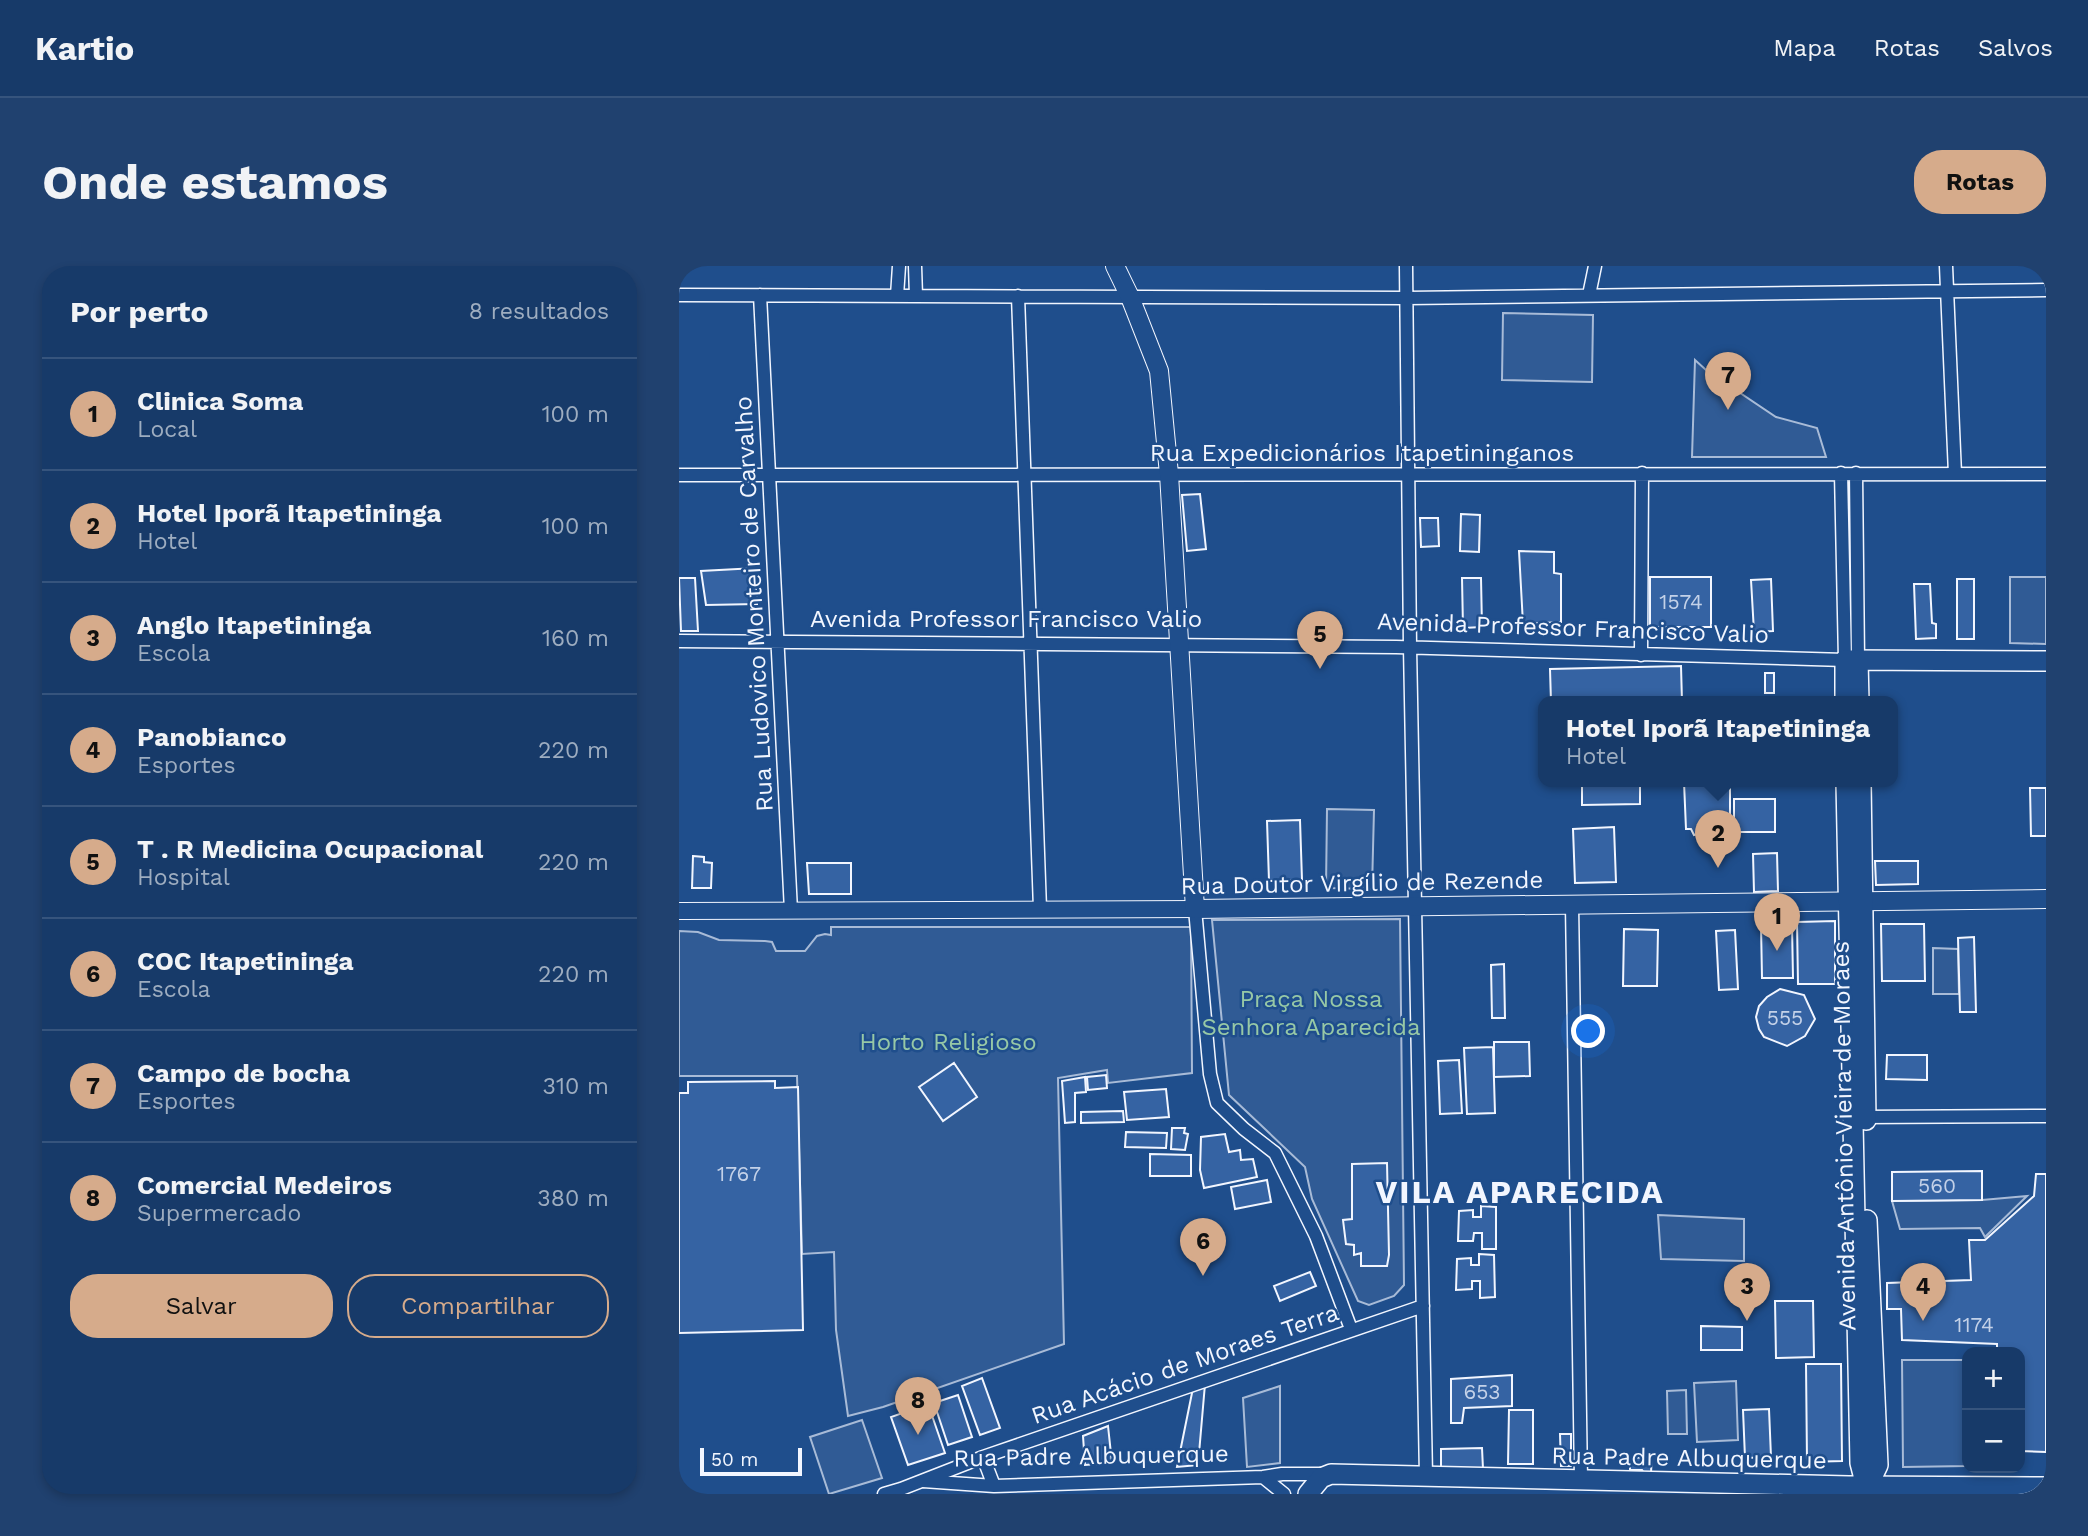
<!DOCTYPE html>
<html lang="pt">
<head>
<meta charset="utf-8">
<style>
	:root { --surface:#173a69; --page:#20416f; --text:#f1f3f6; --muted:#9eadc0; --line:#36547d; --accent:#d6ab8b }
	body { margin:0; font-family:"Work Sans",sans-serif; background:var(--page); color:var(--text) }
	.controls { position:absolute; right:21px; bottom:21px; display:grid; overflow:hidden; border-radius:14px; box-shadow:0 4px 10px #0003 }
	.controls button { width:63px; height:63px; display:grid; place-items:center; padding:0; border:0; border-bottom:2px solid var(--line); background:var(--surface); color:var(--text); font:35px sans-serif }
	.scale { position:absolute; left:21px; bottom:18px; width:102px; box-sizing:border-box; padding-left:7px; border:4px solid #f2f6ff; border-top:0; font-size:19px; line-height:24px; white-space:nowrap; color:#f2f6ff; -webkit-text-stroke:5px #1f4e8c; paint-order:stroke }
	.you { position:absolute; left:910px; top:766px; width:24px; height:24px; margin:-18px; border:5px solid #fff; border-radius:50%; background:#1a73e8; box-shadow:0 0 0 10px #1a73e833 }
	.badge { display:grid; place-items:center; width:46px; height:46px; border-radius:50%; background:var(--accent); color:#111; font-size:23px; font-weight:700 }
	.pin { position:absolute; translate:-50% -58px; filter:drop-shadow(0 2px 4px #0008) }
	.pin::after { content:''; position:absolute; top:37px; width:24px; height:21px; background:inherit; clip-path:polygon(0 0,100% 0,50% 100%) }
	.popup { position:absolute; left:859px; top:430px; width:360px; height:91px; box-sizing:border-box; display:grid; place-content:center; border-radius:14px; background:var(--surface); filter:drop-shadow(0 2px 5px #0005); font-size:23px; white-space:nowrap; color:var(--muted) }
	.popup b { font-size:26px; color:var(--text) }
	.popup::after { content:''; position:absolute; left:50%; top:100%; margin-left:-14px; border:14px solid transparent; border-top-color:var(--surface) }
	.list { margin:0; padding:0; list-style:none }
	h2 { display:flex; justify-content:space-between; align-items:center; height:91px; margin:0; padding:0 28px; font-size:30px }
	h2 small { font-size:23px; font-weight:400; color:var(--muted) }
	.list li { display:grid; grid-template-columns:46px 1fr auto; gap:21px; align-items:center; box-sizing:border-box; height:112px; padding:0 28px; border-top:2px solid var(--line) }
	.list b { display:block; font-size:26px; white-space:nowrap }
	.list p { margin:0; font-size:23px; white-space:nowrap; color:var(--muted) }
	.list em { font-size:23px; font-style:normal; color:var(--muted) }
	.actions { display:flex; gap:14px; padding:21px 28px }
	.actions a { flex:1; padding:16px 0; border:2px solid var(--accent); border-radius:28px; text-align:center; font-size:24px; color:var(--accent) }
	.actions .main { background:var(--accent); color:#111 }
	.map { position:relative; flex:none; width:1367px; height:1228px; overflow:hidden; border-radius:28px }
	header { display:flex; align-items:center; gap:42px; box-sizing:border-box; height:98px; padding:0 35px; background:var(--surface); border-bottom:2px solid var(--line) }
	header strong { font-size:33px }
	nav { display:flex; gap:38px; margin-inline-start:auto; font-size:24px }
	.intro { display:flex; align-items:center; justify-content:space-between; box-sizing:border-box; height:168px; padding:0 42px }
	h1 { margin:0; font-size:49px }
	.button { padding:18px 32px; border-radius:28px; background:var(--accent); color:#111; font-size:24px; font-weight:700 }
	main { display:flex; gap:42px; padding:0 42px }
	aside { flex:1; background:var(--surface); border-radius:28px; box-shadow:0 4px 10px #0003 }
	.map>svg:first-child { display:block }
</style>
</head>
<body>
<header>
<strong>Kartio</strong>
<nav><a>Mapa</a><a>Rotas</a><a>Salvos</a></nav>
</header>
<div class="intro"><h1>Onde estamos</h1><a class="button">Rotas</a></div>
<main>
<aside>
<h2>Por perto<small>8 resultados</small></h2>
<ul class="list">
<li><span class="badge">1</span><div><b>Clinica Soma</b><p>Local</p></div><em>100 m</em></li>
<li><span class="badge">2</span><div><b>Hotel Iporã Itapetininga</b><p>Hotel</p></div><em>100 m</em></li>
<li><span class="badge">3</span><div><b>Anglo Itapetininga</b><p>Escola</p></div><em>160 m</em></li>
<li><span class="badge">4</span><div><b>Panobianco</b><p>Esportes</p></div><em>220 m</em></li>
<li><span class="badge">5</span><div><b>T . R Medicina Ocupacional</b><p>Hospital</p></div><em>220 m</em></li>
<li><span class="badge">6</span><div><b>COC Itapetininga</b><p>Escola</p></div><em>220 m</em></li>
<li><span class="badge">7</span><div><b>Campo de bocha</b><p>Esportes</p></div><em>310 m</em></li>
<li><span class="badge">8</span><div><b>Comercial Medeiros</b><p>Supermercado</p></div><em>380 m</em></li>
</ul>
<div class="actions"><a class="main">Salvar</a><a>Compartilhar</a></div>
</aside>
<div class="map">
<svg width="1367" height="1228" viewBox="0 0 1367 1228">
	<rect width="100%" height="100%" fill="#1f4e8c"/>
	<!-- built -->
	<path fill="#305b95" stroke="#a8bbd7" stroke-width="2" d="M 824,47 L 914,49 L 913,116 L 823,114 Z
		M 1016,94 L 1027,104 L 1097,151 L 1138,162 L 1147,191 L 1013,191 Z
		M 1331,311 L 1367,311 L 1367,378 L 1331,377 Z
		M 648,543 L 695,544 L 693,623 L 647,622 Z
		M 721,653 L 725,1019 L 715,1030 L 690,1039 L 679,1035 L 633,933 L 626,901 L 550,829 L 533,654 Z
		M 152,661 L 512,661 L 513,807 L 429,817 L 428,804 L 379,812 L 385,1078 L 204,1141 L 169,1150 L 157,1064 L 155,986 L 123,988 L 118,810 L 0,810 L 0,665 L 19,666 L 40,674 L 86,675 L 93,676 L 97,685 L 126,685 L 138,670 L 146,668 L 152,669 Z
		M 1254,682 L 1279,683 L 1280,728 L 1254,728 Z
		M 1348,930 L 1306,971 L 1301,962 L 1221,963 L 1213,935 L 1303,934 Z
		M 979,949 L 1065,953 L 1065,995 L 982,993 Z
		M 1223,1094 L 1288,1094 L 1288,1200 L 1224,1201 Z
		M 1057,1115 L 1059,1174 L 1018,1176 L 1015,1117 Z
		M 601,1120 L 601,1197 L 568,1201 L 564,1132 Z
		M 1007,1124 L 1008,1168 L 989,1168 L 988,1125 Z
		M 183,1154 L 203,1212 L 150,1228 L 131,1171 Z"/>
	<!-- building -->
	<path fill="#3563a3" stroke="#f2f6ff" stroke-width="2" d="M 521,228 L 527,283 L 508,285 L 503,229 Z
		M 782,248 L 801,249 L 800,286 L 781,285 Z
		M 741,252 L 759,252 L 760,280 L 742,281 Z
		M 840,285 L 875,286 L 875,307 L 882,308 L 882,356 L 844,358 Z
		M 77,302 L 78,338 L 27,339 L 22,305 Z
		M 971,311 L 1032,311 L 1032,361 L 971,361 Z
		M 0,312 L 16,312 L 19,365 L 2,365 Z
		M 783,312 L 802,312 L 803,361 L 784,362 Z
		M 1092,313 L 1094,365 L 1075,366 L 1072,314 Z
		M 1278,313 L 1295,313 L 1295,373 L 1278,373 Z
		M 1235,318 L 1251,318 L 1253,357 L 1257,358 L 1257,372 L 1237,373 Z
		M 1002,400 L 1003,436 L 872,436 L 871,403 Z
		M 1086,407 L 1095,407 L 1095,427 L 1086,427 Z
		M 1005,516 L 1051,516 L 1051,560 L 1043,562 L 1042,557 L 1034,558 L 1033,565 L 1015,569 L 1012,563 L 1007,563 Z
		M 961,517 L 961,538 L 903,539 L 903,518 Z
		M 1351,522 L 1367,522 L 1367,570 L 1352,570 Z
		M 1055,533 L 1096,533 L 1096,566 L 1055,566 Z
		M 621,554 L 623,614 L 590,615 L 588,555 Z
		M 935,561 L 937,616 L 896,617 L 894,563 Z
		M 1098,587 L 1099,625 L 1075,626 L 1074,588 Z
		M 14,590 L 25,591 L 25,596 L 33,597 L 32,622 L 13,622 Z
		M 1196,595 L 1239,595 L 1239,618 L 1197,619 Z
		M 128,597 L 172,597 L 172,628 L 130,628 Z
		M 1156,655 L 1156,718 L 1119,718 L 1118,656 Z
		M 1202,658 L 1245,658 L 1246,715 L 1203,715 Z
		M 1082,659 L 1113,659 L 1114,712 L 1083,712 Z
		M 945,663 L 979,664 L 978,720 L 944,720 Z
		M 1056,664 L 1059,723 L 1040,724 L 1037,665 Z
		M 1295,671 L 1297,746 L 1281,746 L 1279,672 Z
		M 825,698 L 826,752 L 813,752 L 812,699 Z
		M 1101,723 L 1125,729 L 1136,753 L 1126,770 L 1108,780 L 1085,771 L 1080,763 L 1077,751 L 1080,740 L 1088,731 Z
		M 815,776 L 850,776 L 851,810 L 815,811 Z
		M 814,781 L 816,847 L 788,848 L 785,782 Z
		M 1208,789 L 1248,789 L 1248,814 L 1207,813 Z
		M 780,794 L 783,847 L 761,848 L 759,795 Z
		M 275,797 L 298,831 L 264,855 L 240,821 Z
		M 427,809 L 428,822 L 409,824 L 408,811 Z
		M 406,811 L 407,826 L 396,827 L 396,856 L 386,857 L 383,815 Z
		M 96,815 L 96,822 L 119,821 L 124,1064 L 0,1067 L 0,827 L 9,827 L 9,816 Z
		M 487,823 L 490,851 L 448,854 L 445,826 Z
		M 444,845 L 445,856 L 402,857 L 402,846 Z
		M 493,862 L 506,862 L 505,867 L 509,868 L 506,884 L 492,883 Z
		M 447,866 L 488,867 L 487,882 L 446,881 Z
		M 546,868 L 550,886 L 561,884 L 562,894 L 574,893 L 578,911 L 525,922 L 521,904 L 522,871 Z
		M 471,888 L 512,889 L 512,910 L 471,910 Z
		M 708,897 L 710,989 L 708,1000 L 682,1000 L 682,987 L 675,989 L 675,979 L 667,978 L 664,954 L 673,953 L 673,898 Z
		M 1303,905 L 1303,934 L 1213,935 L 1213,906 Z
		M 1357,908 L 1367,908 L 1367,1186 L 1341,1185 L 1341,1086 L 1318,1086 L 1318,1078 L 1223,1074 L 1222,1043 L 1208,1043 L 1208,1017 L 1292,1014 L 1290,974 L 1306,974 L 1355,930 Z
		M 588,914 L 592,936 L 556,943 L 552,921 Z
		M 802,940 L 817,941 L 817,983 L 803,983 L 803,967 L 795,967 L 794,975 L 779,975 L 780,945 L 794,944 L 794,951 L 802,951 Z
		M 800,988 L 815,989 L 816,1031 L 801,1032 L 801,1015 L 793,1015 L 793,1023 L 777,1024 L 778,993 L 792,992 L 792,999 L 800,999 Z
		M 631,1006 L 637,1020 L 601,1035 L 595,1020 Z
		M 1096,1035 L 1134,1035 L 1135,1091 L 1097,1092 Z
		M 1022,1060 L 1063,1061 L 1063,1084 L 1022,1084 Z
		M 1127,1098 L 1162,1098 L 1163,1195 L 1128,1196 Z
		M 833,1109 L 833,1140 L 785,1142 L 783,1157 L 772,1157 L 772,1113 Z
		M 303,1112 L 321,1162 L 301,1169 L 283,1120 Z
		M 526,1118 L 519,1199 L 498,1201 L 514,1122 Z
		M 279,1129 L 293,1171 L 269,1179 L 255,1137 Z
		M 249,1138 L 266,1187 L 229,1199 L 212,1151 Z
		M 1090,1143 L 1092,1191 L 1066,1192 L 1064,1144 Z
		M 830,1144 L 854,1144 L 854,1198 L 829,1198 Z
		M 429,1160 L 433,1197 L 406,1199 L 404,1170 Z
		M 881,1168 L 892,1168 L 892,1200 L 882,1200 Z
		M 803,1182 L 804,1203 L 762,1204 L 762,1183 Z
		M 973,1191 L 972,1206 L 965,1207 L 963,1204 L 951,1204 L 951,1192 Z"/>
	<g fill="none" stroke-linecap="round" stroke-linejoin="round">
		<!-- minor casing -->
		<g stroke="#f2f6ff" stroke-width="15">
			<path id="minor" d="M 236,0 L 237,30
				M 727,0 L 731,381 L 747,1210
				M 1267,0 L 1276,208
				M 0,29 L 728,32 L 1367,24
				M 81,29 L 112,645
				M 910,29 L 916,0
				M 218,30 L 220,0
				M 339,30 L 361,643
				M 1177,207 L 1179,394
				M 0,209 L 1367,208
				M 0,375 L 717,381 L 1166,394 L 1162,207
				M 962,389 L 963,207
				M 893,639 L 902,1214
				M 516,643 L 531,808 L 538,837 L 565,863 L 596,887 L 637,970 L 672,1063
				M 1182,851 L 1367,850
				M 304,1191 L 315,1220
				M 584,1211 L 605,1228
				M 244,1215 L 315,1220 L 584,1211 L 603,1208 L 649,1208
				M 205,1228 L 222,1223 L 304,1191 L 744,1040"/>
		</g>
		<!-- tertiary casing -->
		<g stroke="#f2f6ff" stroke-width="18">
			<path id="tertiary" d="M 0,645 L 516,643"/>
		</g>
		<!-- secondary casing -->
		<g stroke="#f2f6ff" stroke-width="20">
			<path id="secondary" d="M 436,0 L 451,31 L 480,105 L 490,208 L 516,643 L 1367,633"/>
		</g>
		<!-- primary casing -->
		<g stroke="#f2f6ff" stroke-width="22">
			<path id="primary" d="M 1179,394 L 1180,436
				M 1166,436 L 1166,394 L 1367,395
				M 1167,516 L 1181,1197 L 1189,1228
				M 1182,516 L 1187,854
				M 1188,954 L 1199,1199 L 1189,1220
				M 629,1228 L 642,1212 L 652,1208 L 1170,1220 L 1367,1221"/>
		</g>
		<!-- minor -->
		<use href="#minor" stroke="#1f4e8c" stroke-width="12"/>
		<!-- tertiary -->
		<use href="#tertiary" stroke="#1f4e8c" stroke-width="16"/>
		<!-- secondary -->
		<use href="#secondary" stroke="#1f4e8c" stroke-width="18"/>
		<!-- primary -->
		<use href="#primary" stroke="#1f4e8c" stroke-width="19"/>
	</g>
	<g text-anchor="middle" stroke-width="5" stroke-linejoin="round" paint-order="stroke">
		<!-- number labels -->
		<g font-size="21" fill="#c3d1e8">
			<text x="1002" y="343">1574</text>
			<text x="1106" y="759">555</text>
			<text x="60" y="915">1767</text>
			<text x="1258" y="927">560</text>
			<text x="1295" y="1066">1174</text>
			<text x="803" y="1133">653</text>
		</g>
		<!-- street labels -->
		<g font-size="24" fill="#f2f6ff" stroke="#1f4e8c">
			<text x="683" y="195">Rua Expedicionários Itapetininganos</text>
			<text transform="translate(75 338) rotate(-93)" y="8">Rua Ludovico Monteiro de Carvalho</text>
			<text x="327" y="361">Avenida Professor Francisco Valio</text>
			<text transform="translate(894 362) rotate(2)" y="8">Avenida Professor Francisco Valio</text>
			<text transform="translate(683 617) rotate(-1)" y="8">Rua Doutor Virgílio de Rezende</text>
			<text transform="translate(1165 870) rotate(-91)" y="8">Avenida Antônio Vieira de Moraes</text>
			<text transform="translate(506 1098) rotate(-19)" y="8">Rua Acácio de Moraes Terra</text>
			<text transform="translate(412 1190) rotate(-1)" y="8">Rua Padre Albuquerque</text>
			<text transform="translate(1010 1192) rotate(1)" y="8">Rua Padre Albuquerque</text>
		</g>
		<!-- park labels -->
		<g font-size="24" fill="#97c8a6" stroke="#1f4e8c">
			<text x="632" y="741">Praça Nossa<tspan x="632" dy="28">Senhora Aparecida</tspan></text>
			<text x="269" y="784">Horto Religioso</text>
		</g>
		<!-- district labels -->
		<g font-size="32" font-weight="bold" letter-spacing="2" fill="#f2f6ff" stroke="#1f4e8c">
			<text x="841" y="937">VILA APARECIDA</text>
		</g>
	</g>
</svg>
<div class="controls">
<button>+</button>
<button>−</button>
</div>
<div class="scale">50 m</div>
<div class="you"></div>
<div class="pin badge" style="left:1098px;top:685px">1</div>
<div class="pin badge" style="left:1039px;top:602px">2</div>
<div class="popup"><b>Hotel Iporã Itapetininga</b>Hotel</div>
<div class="pin badge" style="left:1068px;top:1055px">3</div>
<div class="pin badge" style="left:1244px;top:1055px">4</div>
<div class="pin badge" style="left:641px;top:403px">5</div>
<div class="pin badge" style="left:524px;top:1010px">6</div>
<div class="pin badge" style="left:1049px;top:144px">7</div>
<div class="pin badge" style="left:239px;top:1169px">8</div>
</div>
</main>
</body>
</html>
